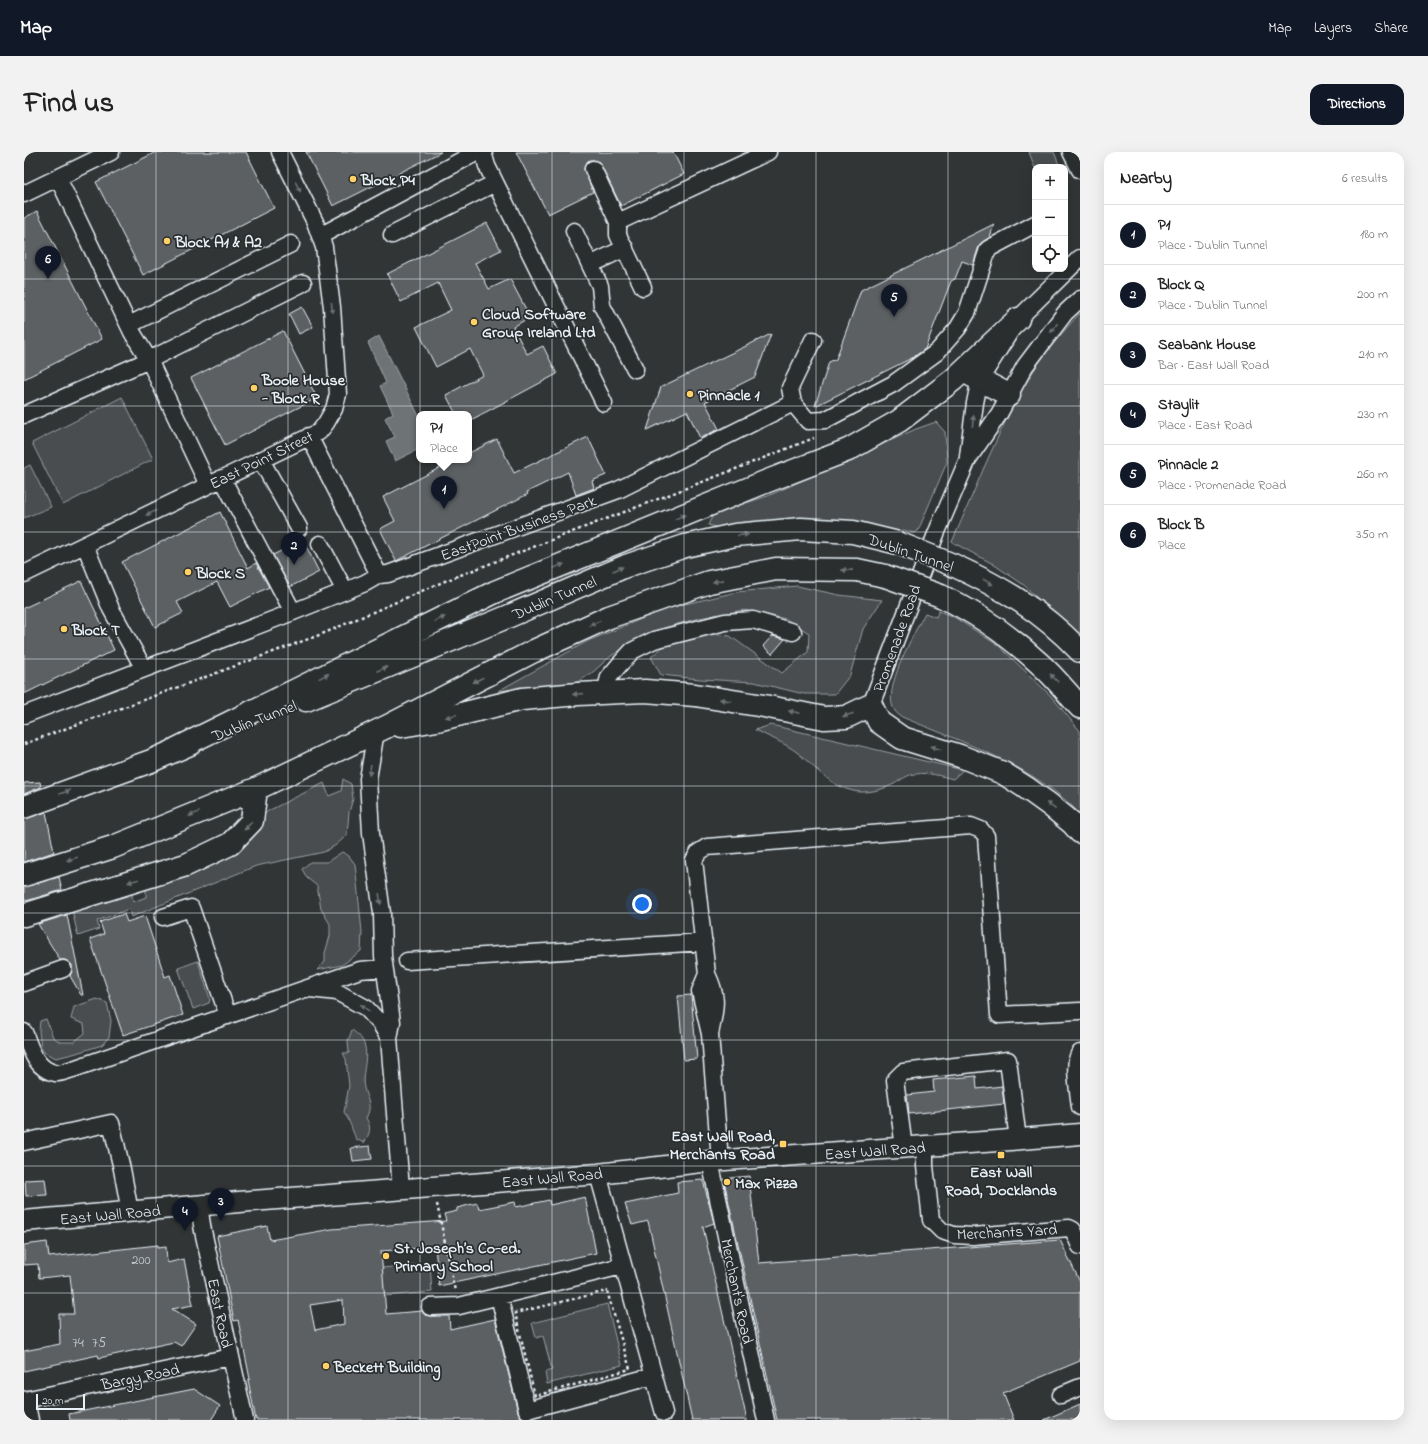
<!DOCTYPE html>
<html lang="en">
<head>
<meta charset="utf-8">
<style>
	:root { --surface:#fff; --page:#f2f2f2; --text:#222; --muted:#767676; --line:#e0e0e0; --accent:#111827 }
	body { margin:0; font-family:"Indie Flower",sans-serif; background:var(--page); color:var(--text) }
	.controls { position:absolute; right:12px; top:12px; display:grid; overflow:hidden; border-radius:8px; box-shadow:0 4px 16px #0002 }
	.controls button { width:36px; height:36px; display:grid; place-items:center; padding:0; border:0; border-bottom:1px solid var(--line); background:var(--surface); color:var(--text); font:20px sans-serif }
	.scale { position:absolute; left:12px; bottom:10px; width:49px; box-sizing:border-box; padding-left:4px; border:2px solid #e8f1f8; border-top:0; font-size:11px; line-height:14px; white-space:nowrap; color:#e8f1f8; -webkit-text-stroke:3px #2a2d2e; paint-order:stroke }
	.you { position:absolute; left:618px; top:752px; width:14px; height:14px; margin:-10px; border:3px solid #fff; border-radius:50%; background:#1a73e8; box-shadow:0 0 0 6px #1a73e833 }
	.badge { display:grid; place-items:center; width:26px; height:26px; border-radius:50%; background:var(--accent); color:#fff; font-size:13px; font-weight:700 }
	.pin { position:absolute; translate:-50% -33px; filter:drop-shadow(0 1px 2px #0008) }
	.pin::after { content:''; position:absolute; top:21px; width:14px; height:12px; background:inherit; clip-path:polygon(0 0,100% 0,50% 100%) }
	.popup { position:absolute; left:392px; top:259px; width:56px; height:52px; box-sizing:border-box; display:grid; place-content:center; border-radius:8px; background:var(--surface); filter:drop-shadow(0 1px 3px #0005); font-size:13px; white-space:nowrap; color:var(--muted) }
	.popup b { font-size:15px; color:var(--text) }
	.popup::after { content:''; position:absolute; left:50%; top:100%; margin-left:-8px; border:8px solid transparent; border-top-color:var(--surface) }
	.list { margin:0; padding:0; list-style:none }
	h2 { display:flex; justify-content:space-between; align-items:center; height:52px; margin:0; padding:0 16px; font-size:17px }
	h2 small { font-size:13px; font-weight:400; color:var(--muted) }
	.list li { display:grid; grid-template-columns:26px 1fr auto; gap:12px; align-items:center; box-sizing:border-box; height:60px; padding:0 16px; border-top:1px solid var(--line) }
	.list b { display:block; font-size:15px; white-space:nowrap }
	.list p { margin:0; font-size:13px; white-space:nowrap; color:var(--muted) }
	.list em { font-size:13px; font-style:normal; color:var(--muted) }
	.icon { flex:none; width:22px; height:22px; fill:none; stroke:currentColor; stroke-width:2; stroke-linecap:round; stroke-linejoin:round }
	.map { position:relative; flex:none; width:1056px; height:1268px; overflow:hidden; border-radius:12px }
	header { display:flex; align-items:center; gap:24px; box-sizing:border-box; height:56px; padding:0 20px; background:var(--accent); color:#fff }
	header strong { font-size:19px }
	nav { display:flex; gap:22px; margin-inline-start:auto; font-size:14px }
	.intro { display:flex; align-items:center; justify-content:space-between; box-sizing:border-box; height:96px; padding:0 24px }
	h1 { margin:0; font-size:28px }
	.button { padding:10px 18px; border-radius:12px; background:var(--accent); color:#fff; font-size:14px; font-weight:700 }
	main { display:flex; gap:24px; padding:0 24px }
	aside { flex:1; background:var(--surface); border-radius:12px; box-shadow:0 4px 16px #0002 }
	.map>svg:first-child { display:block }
</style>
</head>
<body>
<header>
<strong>Map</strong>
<nav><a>Map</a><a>Layers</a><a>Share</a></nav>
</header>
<div class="intro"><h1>Find us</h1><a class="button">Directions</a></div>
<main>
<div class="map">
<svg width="1056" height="1268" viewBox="0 0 1056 1268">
	<rect width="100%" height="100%" fill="#323536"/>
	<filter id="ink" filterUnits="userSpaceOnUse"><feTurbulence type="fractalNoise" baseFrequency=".025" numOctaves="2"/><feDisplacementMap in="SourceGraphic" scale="8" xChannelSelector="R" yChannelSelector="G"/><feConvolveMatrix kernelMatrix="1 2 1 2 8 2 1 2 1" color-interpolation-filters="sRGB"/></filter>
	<g filter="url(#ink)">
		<!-- green -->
		<path fill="#494d4f" stroke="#989fa4" d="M 1005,0 L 1030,0 L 1036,15 L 1011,16 Z
			M 1056,161 L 1056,488 L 1000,433 L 969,412 L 928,390 C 953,334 977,269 1010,218 C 1023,198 1040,179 1056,161 Z
			M 98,245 L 129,307 L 39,353 L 8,291 Z
			M 912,270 L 921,280 L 923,310 L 894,379 L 890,381 L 880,378 L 877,379 C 830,374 783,371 736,370 C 719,370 700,379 684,373 L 690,361 L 744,344 L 892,277 Z
			M 6,313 L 27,355 L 0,366 L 0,316 Z
			M 773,434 L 815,443 L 858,448 L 839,477 L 826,523 L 811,542 L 780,542 L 730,530 L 676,527 L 637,523 L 627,505 L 642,492 L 679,481 L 706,484 L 758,521 L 784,500 L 785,481 L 762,467 L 720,458 L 675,466 L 629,479 L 587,504 L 569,520 L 554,530 L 474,539 L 564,489 L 644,456 L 713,440 Z
			M 915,459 L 930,465 L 975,494 L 1027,544 L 1056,579 L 1056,662 C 1011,614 938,590 878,565 C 875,563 872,561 871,559 C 856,540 891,480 901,461 L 912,465 Z
			M 747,573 L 939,618 L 929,627 C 917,624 904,620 892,622 C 884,622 877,628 870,632 C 858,638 842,642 829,639 C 806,634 791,615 774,601 C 761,591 745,585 731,578 Z
			M 319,627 L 327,632 L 329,647 L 325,660 L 323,683 L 312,693 L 300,700 L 232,714 L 107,765 L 105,757 L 73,769 L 75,777 L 54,784 L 48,758 L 107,735 L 109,750 L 122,745 L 122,731 L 220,683 L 244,659 L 300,631 L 305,644 L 317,639 Z
			M 318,700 L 325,704 L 331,712 L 338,780 L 337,799 L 318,813 L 293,818 L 301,810 L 301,801 L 306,784 L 306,772 L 297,757 L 293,734 L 283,726 L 278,717 L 286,710 L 303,710 Z
			M 174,809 L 186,847 L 185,851 L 169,857 L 154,816 Z
			M 73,847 L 83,851 L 87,869 L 85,885 L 78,893 L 49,902 L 32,906 L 21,901 L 17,896 L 15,879 L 16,869 L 22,867 L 29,885 L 36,890 L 50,890 L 61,881 L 60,872 L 47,867 L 50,855 Z
			M 328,878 C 335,883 339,887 341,895 C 344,908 337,923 340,936 C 343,949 349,953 342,966 C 348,976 346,981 340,991 L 332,987 C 328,978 326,969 320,960 L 325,934 L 322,907 L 319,901 L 325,901 L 324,889 Z
			M 406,1112 L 408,1140 L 360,1144 L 358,1116 Z
			M 583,1152 L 598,1213 L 523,1232 L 521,1220 L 528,1218 L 519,1184 L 512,1186 L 508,1171 Z"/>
		<!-- water -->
		<path fill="#6e7376" stroke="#9fa5aa" d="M 355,184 L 395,264 L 395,297 L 371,309 L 362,289 L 371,285 L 361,266 L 369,261 L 356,234 L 362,231 L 344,191 Z"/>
		<!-- building -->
		<path fill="#5c6063" stroke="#e8f1f8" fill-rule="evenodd" d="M 132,0 L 222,0 L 250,56 L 119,123 L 72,30 Z
			M 282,0 L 417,0 L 309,54 Z
			M 492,0 L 649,0 L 660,22 L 597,54 L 577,13 L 574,9 L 569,8 L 565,8 L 561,12 L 560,17 L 569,40 L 524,62 Z
			M 13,59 L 78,187 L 0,227 L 0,66 Z
			M 463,71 L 477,98 L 451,111 L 465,137 L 486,127 L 506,165 L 489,175 L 503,202 L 519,194 L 533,222 L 445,269 L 445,262 L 432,262 L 422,243 L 459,223 L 446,197 L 412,215 L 392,175 L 427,158 L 414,131 L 377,150 L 363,122 Z
			M 970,72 L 966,85 L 960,89 L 955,94 L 949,113 L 938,109 L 931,127 L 927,129 L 901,197 L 888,206 L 791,254 L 805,210 L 812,207 L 837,138 Z
			M 278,155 L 289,175 L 275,182 L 265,162 Z
			M 259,179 L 293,246 L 201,293 L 167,226 Z
			M 747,182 L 731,225 L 681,250 L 695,277 L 676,286 L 663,259 L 623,278 L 637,235 Z
			M 564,285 L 582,323 L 568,329 L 570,336 L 552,343 L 544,320 L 503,340 L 504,342 L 372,409 L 356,377 L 371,369 L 359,345 L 431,308 L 445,308 L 445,301 L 473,287 L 490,321 Z
			M 196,360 L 224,416 L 232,411 L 245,435 L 206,455 L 193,430 L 153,450 L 159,461 L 131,475 L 98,410 Z
			M 279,388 L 295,420 L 266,435 L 249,403 Z
			M 57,429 L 90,498 L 0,542 L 0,456 Z
			M 748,484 L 761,487 L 748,502 L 739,494 Z
			M 16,630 L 17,635 L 0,642 L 0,631 Z
			M 22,660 L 30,700 L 0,710 L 0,667 Z
			M 35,725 L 38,738 L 2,749 L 0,746 L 0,735 Z
			M 100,762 L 103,770 L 121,764 L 141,825 L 146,823 L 159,863 L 99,883 L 66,787 L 80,782 L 76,770 Z
			M 43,763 L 59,843 L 57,843 L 46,824 L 48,819 L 48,813 L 45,810 L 41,808 L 36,808 L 14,772 Z
			M 667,843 L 673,907 L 660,908 L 654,844 Z
			M 952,924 L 953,937 L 978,934 L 980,952 L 885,962 L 883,943 L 910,940 L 909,928 Z
			M 346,994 L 348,1007 L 329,1009 L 327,996 Z
			M 725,1024 L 735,1111 L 1036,1088 L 1056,1130 L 1056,1209 L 979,1241 L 990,1268 L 753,1268 L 701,1033 L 706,1026 Z
			M 21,1027 L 23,1043 L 2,1044 L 1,1028 Z
			M 679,1028 L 690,1071 L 679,1075 L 723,1268 L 668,1268 L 624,1069 L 608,1073 L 601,1052 L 654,1041 L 653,1030 Z
			M 561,1045 L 572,1101 L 415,1134 L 411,1095 L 357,1099 L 362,1162 L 398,1159 L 401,1163 L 406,1164 L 425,1164 L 426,1177 L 471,1167 L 494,1260 L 499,1268 L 232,1268 L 224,1228 L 226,1227 L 214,1168 L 210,1169 L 193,1084 L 243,1074 L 246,1088 L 308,1077 L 422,1069 L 420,1062 L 433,1059 L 433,1056 L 453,1051 L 455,1057 L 491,1050 L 492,1055 L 525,1048 L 526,1053 ZM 319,1148 L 320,1172 L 291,1178 L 286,1153 Z
			M 23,1090 L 25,1105 L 134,1093 L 134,1095 L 142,1094 L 143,1111 L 160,1107 L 169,1153 L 148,1157 L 172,1172 L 157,1194 L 150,1190 L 75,1206 L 74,1203 L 0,1219 L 0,1199 L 36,1192 L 35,1162 L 50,1162 L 46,1123 L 15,1126 L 14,1112 L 0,1113 L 0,1093 Z
			M 170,1237 L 196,1254 L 187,1268 L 46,1268 L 45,1262 Z
			M 1056,1252 L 1056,1268 L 1020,1268 Z"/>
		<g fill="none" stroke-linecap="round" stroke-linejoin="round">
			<!-- minor casing -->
			<g stroke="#e8f1f8" stroke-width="19">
				<path id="minor" d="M 459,0 L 463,14 L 580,251
					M 1047,0 L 1056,18
					M 569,17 L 594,70
					M 34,26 L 108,180 L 125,208 L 184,333
					M 0,42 L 87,0
					M 550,79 L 576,134 L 578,154 L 611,217
					M 368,83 L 471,31
					M 296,84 L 453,0
					M 566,113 L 601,96
					M 619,135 L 594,83 L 594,70 L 744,0
					M 105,173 L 267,92
					M 789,188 L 766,236 L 769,251 L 784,269 L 801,268 L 869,232 L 913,200 L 934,176 L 943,161 L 964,97 L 1011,72
					M 0,263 L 125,208 L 279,131
					M 285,284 L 355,423 L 364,422 L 594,338 L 769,251
					M 944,304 L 951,251 L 954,236 L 962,218 L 994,167 L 1056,106
					M 237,308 L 275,376
					M 198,326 L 269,460
					M 296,392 L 321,439
					M 61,393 L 87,457 L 120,517
					M 0,422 L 295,280 L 302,271 L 310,257 L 314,242 L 308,155 L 300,95 L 291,70 L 256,0
					M 581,541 L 585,525 L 596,512 L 608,499 L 630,488 L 701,470 L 729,468 L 769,480
					M 847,553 L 912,382 L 944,307 L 975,262 L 1001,214 L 1041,161 L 1056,147
					M 0,563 L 269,460 L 341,431 L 355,423
					M 352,579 L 344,627 L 347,681 L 358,761 L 359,804 L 368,870 L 365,886 L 377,1037
					M 139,765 L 167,756 L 204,864
					M 383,809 L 680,790
					M 683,822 L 676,839 L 686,882 L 696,1009
					M 0,831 L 39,817
					M 286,837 L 313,840 L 342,856 L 356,871 L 365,886
					M 0,880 C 6,895 11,917 31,921 C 36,922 44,918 49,917 L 336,818 L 360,816
					M 686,882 C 691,856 695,847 683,822 L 670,708 L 675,700 L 683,695 L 947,674 L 957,678 L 962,684 L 975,863 L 1056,859
					M 1056,901 C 1048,909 1055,943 1056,955
					M 0,990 L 87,971 L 98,1017 L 106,1060
					M 901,994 L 901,1014 L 907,1068 L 918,1079 L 930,1083 L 949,1084 L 1045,1076 L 1049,1078 L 1056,1094
					M 880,996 L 871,928 L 879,920 L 984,908 L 994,988
					M 686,1009 L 719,1164 L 742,1268
					M 574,1022 L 640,1261
					M 175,1054 L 179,1079 L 221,1268
					M 475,1144 L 503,1258 L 629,1224
					M 406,1155 L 435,1154 L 598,1114
					M 1037,1243 L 1056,1235
					M 0,1248 L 207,1205
					M 2,1248 L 6,1268"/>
			</g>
			<!-- major casing -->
			<g stroke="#e8f1f8" stroke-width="23">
				<path id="major" d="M 0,1069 L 215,1050 L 574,1022 L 686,1009 L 974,989 L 1056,982"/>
			</g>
			<!-- highway casing -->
			<g stroke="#e8f1f8" stroke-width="25">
				<path id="highway" d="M 939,219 L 985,243
					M 929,413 C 979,436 1018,459 1056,499
					M 917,444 C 953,461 987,485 1016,512 C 1031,525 1043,541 1056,555
					M 282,548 L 483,465 L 602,414 L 661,394 L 711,383 L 777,377 L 829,380 L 874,391
					M 377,574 L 413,568 L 498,547 L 554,542 L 621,539 L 671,543 L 740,554 L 800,566 L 822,565 L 847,553 L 855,570 L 878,586 L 936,604 L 979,621 L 1001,635 L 1026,653 L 1048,671 L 1056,680
					M 152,597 L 471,440 L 741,330 L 824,298 L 875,269 L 929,228 L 994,167
					M 0,655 L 127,609 L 166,592
					M 0,723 L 89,695 L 232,637 L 362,575 L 510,499 L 585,465 L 685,430 L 752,417 L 833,418 L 861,424
					M 0,763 L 162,713 L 206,692 L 228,669 L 232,637"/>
			</g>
			<!-- path -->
			<path stroke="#e8f1f8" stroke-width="2.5" stroke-dasharray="3 3" stroke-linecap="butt" d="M 0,592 L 298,482 L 421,429 L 704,320 L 790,286
				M 413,1052 L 431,1139
				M 583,1139 L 606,1217 L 511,1244 L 491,1161 Z"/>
			<!-- minor -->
			<use href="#minor" stroke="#2a2d2e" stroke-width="16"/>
			<!-- major -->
			<use href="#major" stroke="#2a2d2e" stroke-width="20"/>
			<!-- highway -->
			<use href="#highway" stroke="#2a2d2e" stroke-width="22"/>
			<!-- highway-bridge casing -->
			<g stroke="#e8f1f8" stroke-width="25" stroke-linecap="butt">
				<path id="highway-bridge" d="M 874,391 L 929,413
					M 861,424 L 917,444"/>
			</g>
			<!-- highway-bridge -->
			<use href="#highway-bridge" stroke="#2a2d2e" stroke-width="22"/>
		</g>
		<!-- one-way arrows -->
		<defs><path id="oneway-solid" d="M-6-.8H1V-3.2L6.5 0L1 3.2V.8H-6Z"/></defs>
		<g fill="#6c7275">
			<use href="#oneway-solid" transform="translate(274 35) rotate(63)"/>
			<use href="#oneway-solid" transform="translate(308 156) rotate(84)"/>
			<use href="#oneway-solid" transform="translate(1030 176) rotate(127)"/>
			<use href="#oneway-solid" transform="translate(949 269) rotate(-83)"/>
			<use href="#oneway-solid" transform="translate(127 361) rotate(154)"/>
			<use href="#oneway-solid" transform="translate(656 365) rotate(-22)"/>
			<use href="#oneway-solid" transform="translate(719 383) rotate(-5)"/>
			<use href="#oneway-solid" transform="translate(535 414) rotate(-22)"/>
			<use href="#oneway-solid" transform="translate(594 417) rotate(-23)"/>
			<use href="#oneway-solid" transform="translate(823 418) rotate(-179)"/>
			<use href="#oneway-solid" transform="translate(694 429) rotate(169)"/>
			<use href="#oneway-solid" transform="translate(964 430) rotate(29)"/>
			<use href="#oneway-solid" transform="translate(416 467) rotate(-26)"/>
			<use href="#oneway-solid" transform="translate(571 471) rotate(156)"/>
			<use href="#oneway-solid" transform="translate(358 517) rotate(-22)"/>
			<use href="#oneway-solid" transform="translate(300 524) rotate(-26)"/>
			<use href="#oneway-solid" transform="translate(1030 526) rotate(-134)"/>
			<use href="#oneway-solid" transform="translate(454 528) rotate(153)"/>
			<use href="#oneway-solid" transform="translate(554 542) rotate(176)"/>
			<use href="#oneway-solid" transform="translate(701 548) rotate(-171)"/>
			<use href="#oneway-solid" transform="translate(770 560) rotate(-169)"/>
			<use href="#oneway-solid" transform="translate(824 563) rotate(162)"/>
			<use href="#oneway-solid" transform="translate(427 564) rotate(165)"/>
			<use href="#oneway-solid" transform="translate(912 596) rotate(-163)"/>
			<use href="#oneway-solid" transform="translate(346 618) rotate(99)"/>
			<use href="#oneway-solid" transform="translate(41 640) rotate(-20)"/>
			<use href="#oneway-solid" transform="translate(1027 654) rotate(-142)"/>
			<use href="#oneway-solid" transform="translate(170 662) rotate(158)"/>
			<use href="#oneway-solid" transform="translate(224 674) rotate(133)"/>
			<use href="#oneway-solid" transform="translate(48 707) rotate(164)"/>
			<use href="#oneway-solid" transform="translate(109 729) rotate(163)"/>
			<use href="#oneway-solid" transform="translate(356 747) rotate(82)"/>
			<use href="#oneway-solid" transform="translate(341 856) rotate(-143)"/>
		</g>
	</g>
	<!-- grid -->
	<path fill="none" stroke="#e8f1f8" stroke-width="1" stroke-opacity="0.55" d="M 132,0 L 132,1268M 264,0 L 264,1268M 396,0 L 396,1268M 528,0 L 528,1268M 660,0 L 660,1268M 792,0 L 792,1268M 924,0 L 924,1268M 0,127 L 1056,127M 0,254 L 1056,254M 0,380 L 1056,380M 0,507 L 1056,507M 0,634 L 1056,634M 0,761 L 1056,761M 0,888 L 1056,888M 0,1014 L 1056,1014M 0,1141 L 1056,1141"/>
	<!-- markers -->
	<g fill="#ffd166" stroke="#2a2d2e" stroke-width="1.5">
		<circle cx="329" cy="27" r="4"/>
		<circle cx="143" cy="89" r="4"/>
		<circle cx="450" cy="170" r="4"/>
		<circle cx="230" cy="236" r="4"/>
		<circle cx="666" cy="242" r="4"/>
		<circle cx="164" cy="420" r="4"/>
		<circle cx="40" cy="477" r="4"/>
		<rect x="755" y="988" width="8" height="8" rx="2"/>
		<rect x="973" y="999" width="8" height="8" rx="2"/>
		<circle cx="703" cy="1030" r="4"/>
		<circle cx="362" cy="1104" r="4"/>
		<circle cx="302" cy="1214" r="4"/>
	</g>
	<g text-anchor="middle" stroke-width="3.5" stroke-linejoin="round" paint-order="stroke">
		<!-- number labels -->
		<g font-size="14" fill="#c5cdd3">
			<text x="117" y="1112">200</text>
			<text x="54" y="1195">74</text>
			<text x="75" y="1195">75</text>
		</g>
		<!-- poi labels -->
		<g font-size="16" font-weight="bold" fill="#e8f1f8" stroke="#2a2d2e" text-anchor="start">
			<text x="337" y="33">Block P4</text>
			<text x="151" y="95">Block A1 &amp; A2</text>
			<text x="458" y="167">Cloud Software<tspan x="458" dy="18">Group Ireland Ltd</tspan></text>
			<text x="238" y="233">Boole House<tspan x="238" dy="18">- Block R</tspan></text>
			<text x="674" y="248">Pinnacle 1</text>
			<text x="172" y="426">Block S</text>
			<text x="48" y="483">Block T</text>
			<text x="751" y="989" text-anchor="end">East Wall Road,<tspan x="751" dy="18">Merchants Road</tspan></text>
			<text x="977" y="1025" text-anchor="middle">East Wall<tspan x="977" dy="18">Road, Docklands</tspan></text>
			<text x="711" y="1036">Max Pizza</text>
			<text x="370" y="1101">St. Joseph’s Co-ed.<tspan x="370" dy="18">Primary School</tspan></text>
			<text x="310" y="1220">Beckett Building</text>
		</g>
		<!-- street labels -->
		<g font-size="16" fill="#e8f1f8" stroke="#2a2d2e">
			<text transform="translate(237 307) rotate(-26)" y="6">East Point Street</text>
			<text transform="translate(494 375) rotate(-20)" y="6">EastPoint Business Park</text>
			<text transform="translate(887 400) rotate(19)" y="6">Dublin Tunnel</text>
			<text transform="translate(530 445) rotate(-23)" y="6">Dublin Tunnel</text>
			<text transform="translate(872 486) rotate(-70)" y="6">Promenade Road</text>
			<text transform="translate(230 568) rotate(-21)" y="6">Dublin Tunnel</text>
			<text transform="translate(851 998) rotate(-4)" y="6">East Wall Road</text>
			<text transform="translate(528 1025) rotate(-5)" y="6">East Wall Road</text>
			<text transform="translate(86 1062) rotate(-5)" y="6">East Wall Road</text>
			<text transform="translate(983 1079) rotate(-3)" y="6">Merchants Yard</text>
			<text transform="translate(714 1139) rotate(78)" y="6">Merchant's Road</text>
			<text transform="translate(197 1161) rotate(78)" y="6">East Road</text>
			<text transform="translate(116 1224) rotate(-12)" y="6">Bargy Road</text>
		</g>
	</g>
</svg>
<div class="controls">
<button>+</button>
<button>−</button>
<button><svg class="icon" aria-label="locate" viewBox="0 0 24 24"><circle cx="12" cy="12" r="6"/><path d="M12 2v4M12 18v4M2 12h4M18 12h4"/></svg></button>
</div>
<div class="scale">20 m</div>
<div class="you"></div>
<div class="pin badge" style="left:420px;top:357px">1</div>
<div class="popup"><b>P1</b>Place</div>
<div class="pin badge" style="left:270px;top:413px">2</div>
<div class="pin badge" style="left:197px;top:1069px">3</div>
<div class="pin badge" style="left:161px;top:1079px">4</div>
<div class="pin badge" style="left:870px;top:165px">5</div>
<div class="pin badge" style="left:24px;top:127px">6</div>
</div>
<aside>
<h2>Nearby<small>6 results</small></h2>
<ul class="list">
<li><span class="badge">1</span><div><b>P1</b><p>Place · Dublin Tunnel</p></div><em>180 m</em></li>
<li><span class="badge">2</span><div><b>Block Q</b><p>Place · Dublin Tunnel</p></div><em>200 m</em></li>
<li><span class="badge">3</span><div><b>Seabank House</b><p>Bar · East Wall Road</p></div><em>210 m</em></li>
<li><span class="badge">4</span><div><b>Staylit</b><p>Place · East Road</p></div><em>230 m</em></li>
<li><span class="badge">5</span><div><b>Pinnacle 2</b><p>Place · Promenade Road</p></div><em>260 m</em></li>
<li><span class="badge">6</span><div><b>Block B</b><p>Place</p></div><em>350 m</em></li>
</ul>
</aside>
</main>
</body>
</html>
